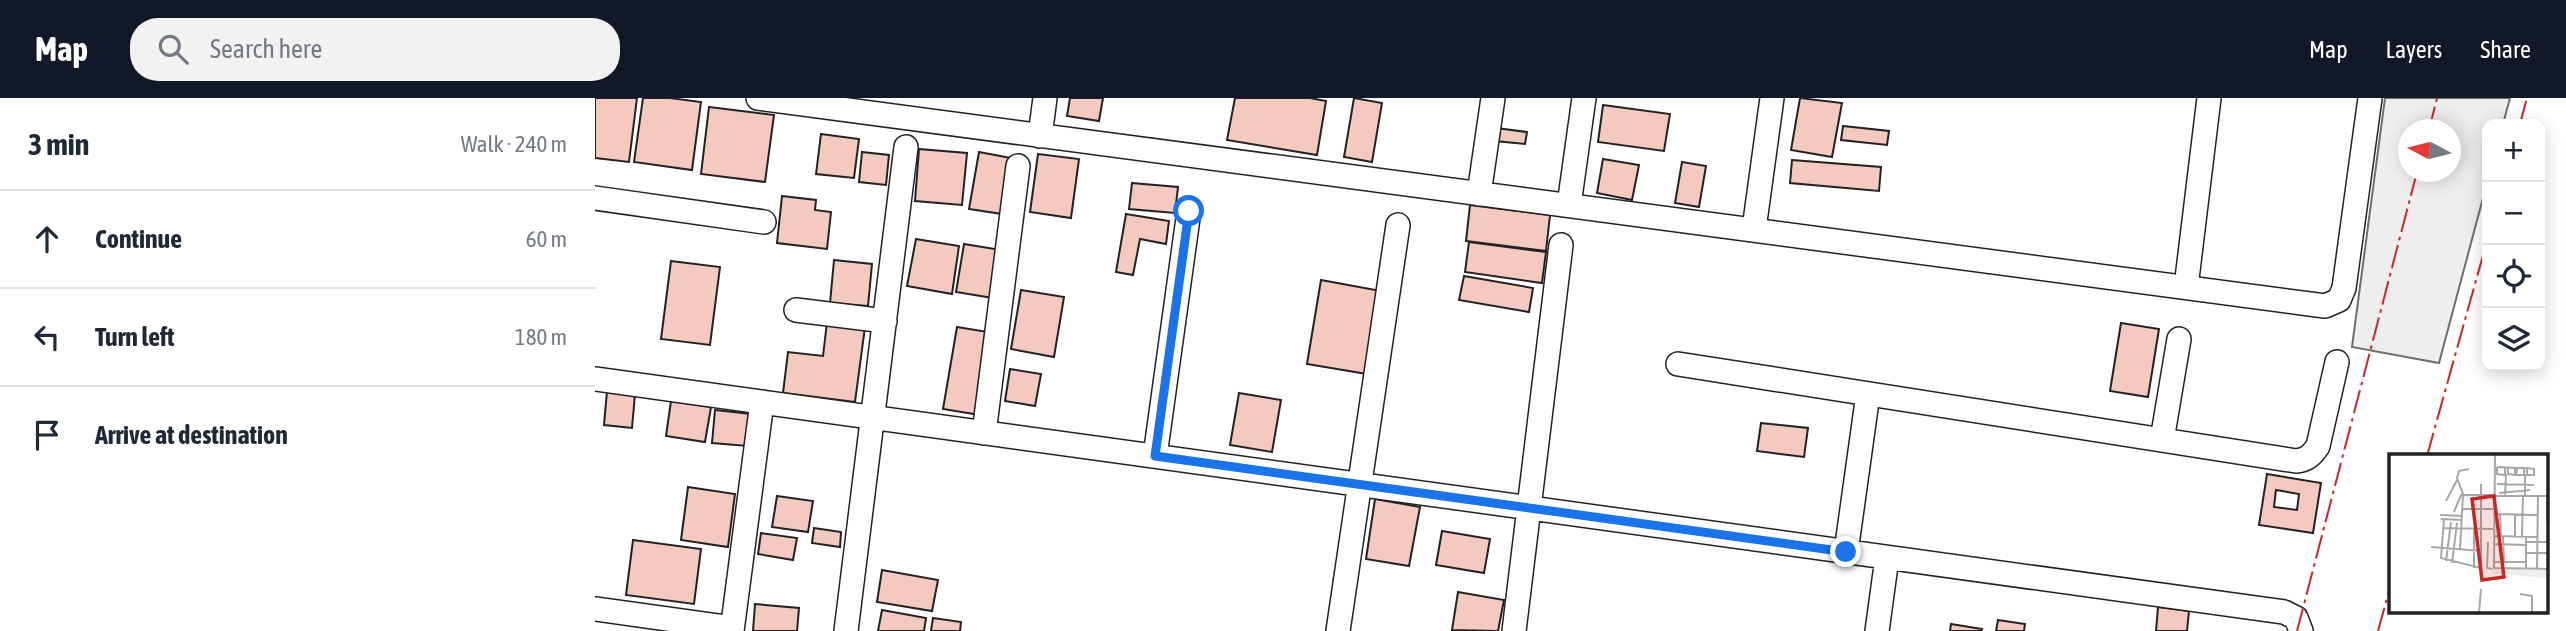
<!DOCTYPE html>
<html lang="en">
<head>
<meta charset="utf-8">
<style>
	:root { --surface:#fff; --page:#f2f2f3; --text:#1f2937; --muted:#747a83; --line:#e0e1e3; --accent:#111827 }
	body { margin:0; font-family:"Asap Condensed",sans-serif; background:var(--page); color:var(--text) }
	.controls { position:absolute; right:21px; top:21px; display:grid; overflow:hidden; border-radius:14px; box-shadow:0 4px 18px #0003 }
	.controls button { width:63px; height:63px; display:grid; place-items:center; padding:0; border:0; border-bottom:2px solid var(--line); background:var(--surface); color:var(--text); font:35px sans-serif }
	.compass { position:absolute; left:1803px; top:21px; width:63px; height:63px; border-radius:50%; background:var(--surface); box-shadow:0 4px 18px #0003; rotate:277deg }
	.stop { position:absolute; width:21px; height:21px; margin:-16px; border:5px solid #1a73e8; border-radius:50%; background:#fff }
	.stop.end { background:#1a73e8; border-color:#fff; box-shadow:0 2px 7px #0008 }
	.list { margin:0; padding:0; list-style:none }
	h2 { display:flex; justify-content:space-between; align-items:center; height:91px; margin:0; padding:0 28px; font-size:30px }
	h2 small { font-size:23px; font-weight:400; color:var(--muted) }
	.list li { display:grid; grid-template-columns:46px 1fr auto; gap:21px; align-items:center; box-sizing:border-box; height:98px; padding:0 28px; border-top:2px solid var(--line) }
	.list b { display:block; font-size:26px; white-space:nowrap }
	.list em { font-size:23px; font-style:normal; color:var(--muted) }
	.icon { flex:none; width:38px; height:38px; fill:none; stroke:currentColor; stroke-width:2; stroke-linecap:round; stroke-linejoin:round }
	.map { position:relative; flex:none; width:1971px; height:533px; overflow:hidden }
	header { display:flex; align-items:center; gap:42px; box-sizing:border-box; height:98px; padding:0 35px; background:var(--accent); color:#fff }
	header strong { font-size:33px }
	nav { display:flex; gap:38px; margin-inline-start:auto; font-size:24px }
	.search { width:490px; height:63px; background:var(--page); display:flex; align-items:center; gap:18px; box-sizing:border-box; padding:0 24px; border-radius:28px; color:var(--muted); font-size:26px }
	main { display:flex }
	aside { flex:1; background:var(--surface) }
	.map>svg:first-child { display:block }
</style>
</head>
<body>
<header>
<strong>Map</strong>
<div class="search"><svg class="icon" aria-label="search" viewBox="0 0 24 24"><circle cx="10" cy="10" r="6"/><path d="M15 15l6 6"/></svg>Search here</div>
<nav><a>Map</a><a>Layers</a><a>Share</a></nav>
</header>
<main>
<aside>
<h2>3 min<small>Walk · 240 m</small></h2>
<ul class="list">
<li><svg class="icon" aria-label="ahead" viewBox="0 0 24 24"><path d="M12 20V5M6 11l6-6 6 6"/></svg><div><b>Continue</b></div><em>60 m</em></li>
<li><svg class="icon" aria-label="left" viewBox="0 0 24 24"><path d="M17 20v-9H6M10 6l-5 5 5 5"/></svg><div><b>Turn left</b></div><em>180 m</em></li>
<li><svg class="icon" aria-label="arrive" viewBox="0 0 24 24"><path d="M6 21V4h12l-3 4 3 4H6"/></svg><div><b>Arrive at destination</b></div></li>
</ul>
</aside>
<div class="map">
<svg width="1971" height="533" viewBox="0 0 1971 533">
	<rect width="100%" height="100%" fill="#fff"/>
	<!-- green -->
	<path fill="#eee" stroke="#6f6f6f" stroke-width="2" fill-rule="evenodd" d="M 1790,0 L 1915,0 L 1908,26 L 1892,26 L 1892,85 L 1844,265 L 1757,249 ZM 1814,32 L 1856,32 L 1856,74 L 1814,74 Z"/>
	<!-- building -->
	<path fill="#f3c9c0" stroke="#222" stroke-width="2" fill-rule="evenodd" d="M 0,0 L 42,0 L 34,64 L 0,60 Z
		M 48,0 L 75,0 L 106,4 L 97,72 L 39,64 Z
		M 475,0 L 508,0 L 504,23 L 472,18 Z
		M 640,0 L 715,0 L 731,3 L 722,57 L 632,42 Z
		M 759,0 L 787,5 L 777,64 L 749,59 Z
		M 1205,0 L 1247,5 L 1237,59 L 1196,52 Z
		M 1008,7 L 1075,16 L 1069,53 L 1003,44 Z
		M 114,9 L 179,17 L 170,84 L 106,76 Z
		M 1248,28 L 1294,33 L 1292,47 L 1246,42 Z
		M 901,30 L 932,34 L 930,46 L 900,43 Z
		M 226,36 L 264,41 L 259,80 L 221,76 Z
		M 324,51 L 372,55 L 367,107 L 320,103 Z
		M 267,54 L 294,57 L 291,87 L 264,84 Z
		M 384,54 L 416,60 L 407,116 L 374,111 Z
		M 443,56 L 484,61 L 476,120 L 435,114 Z
		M 1008,61 L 1044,67 L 1037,102 L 1002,95 Z
		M 1197,62 L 1286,69 L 1284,93 L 1195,85 Z
		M 1087,64 L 1111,68 L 1104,109 L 1080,105 Z
		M 537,85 L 583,89 L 580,115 L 534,111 Z
		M 187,98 L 221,102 L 220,112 L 236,114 L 232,151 L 182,145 Z
		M 875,107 L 955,117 L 951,153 L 871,143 Z
		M 531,116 L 574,123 L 571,146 L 545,141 L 538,177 L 521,174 Z
		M 321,141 L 364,148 L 357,196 L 312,188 Z
		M 874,144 L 951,154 L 947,185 L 870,174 Z
		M 369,146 L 406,152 L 398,200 L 361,194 Z
		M 239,162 L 277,166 L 273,208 L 235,205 Z
		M 76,163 L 125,169 L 115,247 L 66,241 Z
		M 869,178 L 938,190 L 934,214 L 864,202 Z
		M 726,182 L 786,193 L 772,276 L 712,266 Z
		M 426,192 L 469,199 L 459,259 L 416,251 Z
		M 232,224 L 270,229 L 260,304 L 188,295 L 193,254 L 228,258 Z
		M 1526,225 L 1564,231 L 1553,299 L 1515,293 Z
		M 362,229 L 399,235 L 385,317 L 348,311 Z
		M 415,271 L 446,276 L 440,308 L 410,303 Z
		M 12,293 L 40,296 L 37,330 L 9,327 Z
		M 644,295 L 686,302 L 677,354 L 635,347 Z
		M 76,303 L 116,309 L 110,344 L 71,338 Z
		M 120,312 L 156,316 L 153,348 L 117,345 Z
		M 1166,325 L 1213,330 L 1209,359 L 1162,353 Z
		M 1672,376 L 1726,385 L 1718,435 L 1664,427 ZM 1681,392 L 1704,396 L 1702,412 L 1679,409 Z
		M 93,389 L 140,396 L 133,449 L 86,442 Z
		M 182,398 L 218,403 L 213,434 L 177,429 Z
		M 780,401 L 825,409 L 814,468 L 771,461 Z
		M 219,430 L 246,434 L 245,449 L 217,445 Z
		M 847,433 L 895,441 L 889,475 L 841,467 Z
		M 166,435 L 202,440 L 198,462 L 163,456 Z
		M 38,442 L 106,451 L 99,506 L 31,497 Z
		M 287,472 L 343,482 L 337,513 L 282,504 Z
		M 863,494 L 909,502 L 903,533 L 857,532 Z
		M 160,506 L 204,510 L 202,533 L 158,533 Z
		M 1563,509 L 1594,513 L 1592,533 L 1561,533 Z
		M 287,512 L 331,520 L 329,533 L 283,533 Z
		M 338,520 L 366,524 L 365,533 L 336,533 Z
		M 1403,522 L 1430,526 L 1429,533 L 1401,533 Z
		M 1356,526 L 1387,531 L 1386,533 L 1355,533 Z"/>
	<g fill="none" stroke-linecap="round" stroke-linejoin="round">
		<!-- minor casing -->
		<g stroke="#222" stroke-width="26">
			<path id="minor" d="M 163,0 L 1730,208 L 1744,202 L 1749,190 L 1775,0
				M 445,38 L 450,0
				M 884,96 L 898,0
				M 0,100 L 169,124
				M 974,107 L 989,0
				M 1159,131 L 1177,0
				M 1591,189 L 1614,0
				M 201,212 L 290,223
				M 1083,266 L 1701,363 C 1712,362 1717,357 1723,348 L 1742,264
				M 0,281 L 1689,514 L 1701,520 L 1706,533
				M 389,335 L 423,68
				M 1567,342 L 1584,241
				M 560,358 L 594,113
				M 1251,454 L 1273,296
				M 0,511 L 137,530
				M 137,533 L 167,304
				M 251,533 L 311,49
				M 743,533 L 803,127
				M 919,533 L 966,147
				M 1282,533 L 1292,460"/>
		</g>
		<!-- minor -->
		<use href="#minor" stroke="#fff" stroke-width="23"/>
		<!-- power -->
		<path stroke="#c62828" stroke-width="2" stroke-dasharray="24 5 3.5 5" stroke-linecap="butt" d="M 1925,26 L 1932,0
			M 1834,32 L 1842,0
			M 1832,358 L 1892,143
			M 1702,533 L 1822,74
			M 1783,533 L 1796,486"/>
	</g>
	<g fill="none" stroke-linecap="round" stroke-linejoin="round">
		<!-- route -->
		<path stroke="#1a73e8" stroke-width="9" d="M 594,113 L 560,358 L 1251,454"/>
	</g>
	<!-- overview -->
	<g transform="translate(1794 356)">
		<rect width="159" height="159" fill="#fff"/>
		<path d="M 103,115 L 159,116 L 159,125 L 103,119 Z" fill="#eee"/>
		<path fill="none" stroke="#a7a7a7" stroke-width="2" d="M 106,0 L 105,114 L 160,115M 116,14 L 116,21 L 108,20 L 108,14 L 109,13 L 126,14 L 126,21 L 119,20 L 119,14M 135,14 L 135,21 L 127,21 L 128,14 L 138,14 L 145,15 L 145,21 L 138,21 L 138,14M 108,30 L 145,31M 110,39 L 141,36M 106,42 L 160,42M 116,42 L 117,20M 136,42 L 136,20M 57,47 L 68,26M 73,55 L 104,55M 65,58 L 72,41 L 106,41M 105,60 L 148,61M 111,60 L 112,83M 51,61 L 73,62M 52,65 L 73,66M 55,65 L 52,104 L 92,114 L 92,30M 158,68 L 158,42M 55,74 L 104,75M 105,82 L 148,83M 133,82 L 134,42M 114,83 L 115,108M 126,83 L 126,61M 99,88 L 98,114 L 103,115M 137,88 L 160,88M 105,90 L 137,91M 42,93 L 92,97M 71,96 L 74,40 L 68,24 L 70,17 L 80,15M 137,99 L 160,99M 57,107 L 62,68M 105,108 L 137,108M 63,109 L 68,69M 85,114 L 85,75M 137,115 L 137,83M 148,115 L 149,42M 131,140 L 143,142 L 143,159M 90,159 L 92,135"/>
		<path fill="#c62828" fill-opacity="0.15" stroke="#c62828" stroke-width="3.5" d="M 105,42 L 115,123 L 93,126 L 83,45 Z"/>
		<rect width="159" height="159" fill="none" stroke="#222" stroke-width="3.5"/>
	</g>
</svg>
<div class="controls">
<button>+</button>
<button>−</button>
<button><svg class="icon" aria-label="locate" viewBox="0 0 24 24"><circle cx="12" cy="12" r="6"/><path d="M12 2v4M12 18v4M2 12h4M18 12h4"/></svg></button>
<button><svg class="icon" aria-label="layers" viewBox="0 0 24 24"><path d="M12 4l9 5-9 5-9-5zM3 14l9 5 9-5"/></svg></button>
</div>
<svg class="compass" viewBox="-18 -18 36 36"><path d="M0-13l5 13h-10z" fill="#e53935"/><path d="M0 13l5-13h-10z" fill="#747a83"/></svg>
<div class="stop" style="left:594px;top:113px"></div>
<div class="stop end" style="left:1251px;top:454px"></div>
</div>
</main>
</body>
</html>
